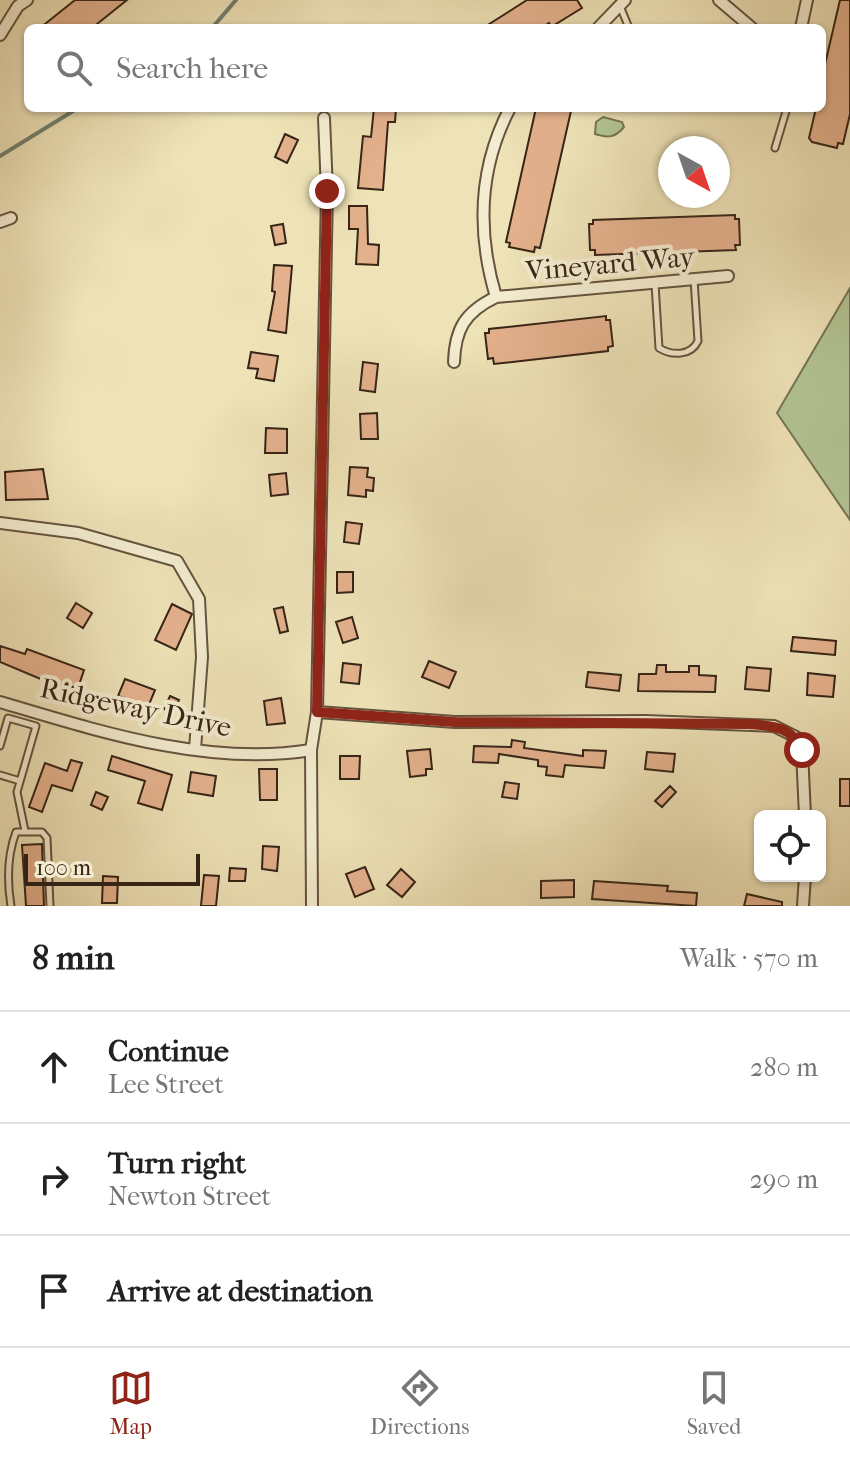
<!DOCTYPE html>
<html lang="en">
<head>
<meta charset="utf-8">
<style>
	:root { --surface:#fff; --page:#f6f6f6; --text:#222; --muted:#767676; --line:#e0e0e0; --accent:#8f2418 }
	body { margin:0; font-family:"IM FELL French Canon",serif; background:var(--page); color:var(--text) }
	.controls { position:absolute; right:24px; bottom:24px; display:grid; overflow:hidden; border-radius:12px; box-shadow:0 2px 6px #0004 }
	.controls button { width:72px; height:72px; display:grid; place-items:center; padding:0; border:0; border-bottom:2px solid var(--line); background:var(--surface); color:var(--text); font:40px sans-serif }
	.compass { position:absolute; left:658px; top:136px; width:72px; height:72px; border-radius:50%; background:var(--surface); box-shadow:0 2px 6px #0004; rotate:140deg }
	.scale { position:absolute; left:24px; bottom:20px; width:176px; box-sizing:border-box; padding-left:8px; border:4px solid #362416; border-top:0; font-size:22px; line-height:28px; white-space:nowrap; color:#362416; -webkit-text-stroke:6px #f4ecd0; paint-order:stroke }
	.stop { position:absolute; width:24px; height:24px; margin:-18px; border:6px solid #8f2418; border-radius:50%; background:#fff }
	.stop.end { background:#8f2418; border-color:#fff; box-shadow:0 2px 8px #0008 }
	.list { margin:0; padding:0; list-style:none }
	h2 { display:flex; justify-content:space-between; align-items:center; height:104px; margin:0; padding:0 32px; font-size:34px }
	h2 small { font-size:26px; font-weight:400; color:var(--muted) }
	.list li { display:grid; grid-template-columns:52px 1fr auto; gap:24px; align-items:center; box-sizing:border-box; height:112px; padding:0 32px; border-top:2px solid var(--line) }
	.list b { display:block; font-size:30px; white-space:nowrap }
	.list p { margin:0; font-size:26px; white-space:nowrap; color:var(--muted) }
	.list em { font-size:26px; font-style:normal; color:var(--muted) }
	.icon { flex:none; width:44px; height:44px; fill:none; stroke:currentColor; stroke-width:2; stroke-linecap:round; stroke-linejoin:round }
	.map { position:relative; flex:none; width:850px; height:906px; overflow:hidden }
	.search { position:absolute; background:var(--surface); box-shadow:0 2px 6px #0004; left:24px; right:24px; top:24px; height:88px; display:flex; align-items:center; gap:20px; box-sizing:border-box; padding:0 28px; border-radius:12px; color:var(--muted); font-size:30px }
	.sheet { height:440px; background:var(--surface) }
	nav { display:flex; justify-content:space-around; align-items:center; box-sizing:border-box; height:112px; border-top:2px solid var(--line); background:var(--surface); font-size:22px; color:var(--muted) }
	nav a { display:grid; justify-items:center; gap:4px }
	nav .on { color:var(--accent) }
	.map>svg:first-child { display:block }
</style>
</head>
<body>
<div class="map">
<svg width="850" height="906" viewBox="0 0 850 906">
	<rect width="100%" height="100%" fill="#eee2b7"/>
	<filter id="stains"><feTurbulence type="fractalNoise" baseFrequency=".0025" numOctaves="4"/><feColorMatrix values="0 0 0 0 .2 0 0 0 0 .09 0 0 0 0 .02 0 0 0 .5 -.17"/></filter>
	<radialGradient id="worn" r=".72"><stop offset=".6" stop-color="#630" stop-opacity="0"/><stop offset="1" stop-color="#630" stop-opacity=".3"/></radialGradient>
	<!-- green -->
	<path fill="#b2c493" stroke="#747454" stroke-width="2" d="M 603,117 L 622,122 L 624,127 C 615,138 608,138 595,134 L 596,122 Z
		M 850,288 L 850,520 L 777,413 Z"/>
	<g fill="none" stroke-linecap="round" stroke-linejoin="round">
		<!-- stream -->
		<path stroke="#72806f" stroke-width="4" d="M 212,28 L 236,0
			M 0,156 L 78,108"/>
	</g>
	<!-- building -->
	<path fill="#e4b18d" stroke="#362416" stroke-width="2" d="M 75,0 L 127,0 L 92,28 L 40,28 Z
		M 527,0 L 577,0 L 582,8 L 551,27 L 549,23 L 541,28 L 483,28 Z
		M 840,0 L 850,0 L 850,114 L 843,144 L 838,143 L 837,148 L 812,142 L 809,138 L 816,108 L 822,108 L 822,77 Z
		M 374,108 L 396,108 L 395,122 L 388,122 L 383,190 L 358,188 L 363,136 L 371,137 Z
		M 536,108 L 567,108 L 571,111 L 540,248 L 535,247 L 534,252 L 509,247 L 510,243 L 506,242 Z
		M 285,134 L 298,140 L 287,163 L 275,157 Z
		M 349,206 L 367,206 L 368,244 L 379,245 L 378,265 L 356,264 L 358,229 L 349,229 Z
		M 735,215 L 735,219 L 739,219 L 740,245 L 735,245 L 736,250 L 595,255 L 595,250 L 590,250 L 589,224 L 593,224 L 593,220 Z
		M 283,224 L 286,243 L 275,245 L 271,226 Z
		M 274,265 L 292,266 L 286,333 L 268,330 L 275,292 L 272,291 Z
		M 606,316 L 606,320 L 610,320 L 613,346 L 608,347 L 608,351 L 494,364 L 493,358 L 488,359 L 485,333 L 489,333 L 489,329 Z
		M 251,352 L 278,356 L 274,381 L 256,378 L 258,369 L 248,368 Z
		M 363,362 L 378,364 L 375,392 L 360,390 Z
		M 377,413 L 378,439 L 361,439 L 360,414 Z
		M 266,428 L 287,429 L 287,453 L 265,453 Z
		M 350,467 L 368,468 L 367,477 L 374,478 L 373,491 L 366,490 L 366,497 L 348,495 Z
		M 43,469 L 48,499 L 6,500 L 5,472 Z
		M 286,473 L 288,494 L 271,496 L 269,475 Z
		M 346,522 L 362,524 L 359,544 L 344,542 Z
		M 337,572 L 353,572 L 353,592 L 337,593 Z
		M 76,603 L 92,613 L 83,628 L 67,618 Z
		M 172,604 L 192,614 L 176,650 L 155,640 Z
		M 283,607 L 288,631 L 280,633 L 274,609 Z
		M 352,617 L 358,638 L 343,643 L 336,622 Z
		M 793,637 L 836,641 L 835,655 L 791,651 Z
		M 0,646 L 25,654 L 27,649 L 84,670 L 78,688 L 43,680 L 0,662 Z
		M 429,661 L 456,672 L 449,688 L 422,677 Z
		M 343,663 L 361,665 L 359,684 L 341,682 Z
		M 657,665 L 666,665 L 666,672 L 689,672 L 689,666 L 699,666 L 699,675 L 716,676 L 715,692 L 638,691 L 639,674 L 656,674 Z
		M 747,667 L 771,669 L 769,691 L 745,689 Z
		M 588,672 L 621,675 L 619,691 L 586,687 Z
		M 808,673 L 835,676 L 833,697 L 807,695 Z
		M 125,679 L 155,690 L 148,707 L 118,696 Z
		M 170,696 L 179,700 L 172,713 L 164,709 Z
		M 281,698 L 285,723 L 267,725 L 264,701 Z
		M 512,740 L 525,742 L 524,748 L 583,756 L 583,750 L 606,751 L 604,768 L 565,765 L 563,777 L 546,775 L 547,767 L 538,766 L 538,760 L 499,754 L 498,763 L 473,762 L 474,746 L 511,747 Z
		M 430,749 L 432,769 L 426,769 L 426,775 L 410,777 L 407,751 Z
		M 647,752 L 675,754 L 673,772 L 645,769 Z
		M 112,756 L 172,775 L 162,810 L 138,803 L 145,781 L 108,770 Z
		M 340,756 L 360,756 L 359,779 L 340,779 Z
		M 71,760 L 82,763 L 72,791 L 52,785 L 42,812 L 29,807 L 45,763 L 67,771 Z
		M 259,769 L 277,769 L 277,800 L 260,800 Z
		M 191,772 L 216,776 L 213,796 L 188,792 Z
		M 840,779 L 850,779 L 850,806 L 840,806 Z
		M 505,782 L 519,784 L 517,799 L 502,797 Z
		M 670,786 L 676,792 L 662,807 L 655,801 Z
		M 96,792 L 108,797 L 102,810 L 91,805 Z
		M 42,844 L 44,906 L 26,906 L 22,845 Z
		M 263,846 L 279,847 L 277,871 L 262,869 Z
		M 365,867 L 374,889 L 355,897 L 346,874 Z
		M 230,868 L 246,869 L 245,881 L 229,881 Z
		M 401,869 L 415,882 L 402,897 L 387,885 Z
		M 204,875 L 219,876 L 216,906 L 201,906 Z
		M 103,876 L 118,877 L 117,903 L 102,903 Z
		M 574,880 L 574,897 L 541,898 L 541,881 Z
		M 594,881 L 668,886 L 667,891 L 697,893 L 696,906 L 592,899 Z
		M 747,894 L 782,902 L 782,906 L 744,906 Z"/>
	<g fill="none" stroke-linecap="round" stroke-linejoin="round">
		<!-- service casing -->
		<g stroke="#64543e" stroke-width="9">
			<path id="service" d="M 620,6 L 629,28
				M 775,148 L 787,108
				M 655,284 L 659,348 C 672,356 691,356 698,341 L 694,279
				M 0,746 L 8,718 L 36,726 L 17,792 L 25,831
				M 0,775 L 20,781
				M 11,906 C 7,881 7,856 16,832 L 42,832 L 47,838 L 50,906"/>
		</g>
		<!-- minor casing -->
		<g stroke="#64543e" stroke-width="14">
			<path id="minor" d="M 719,0 L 752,28
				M 598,28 L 625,0
				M 801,28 L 807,0
				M 0,35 L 18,6 L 27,0
				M 510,108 C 478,169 477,233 496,297 L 728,276
				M 0,222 L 11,218
				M 454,362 C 455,329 465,312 496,297
				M 0,523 L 78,533 L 177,561 L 199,599 L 202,657 L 195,749
				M 0,702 C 98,731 208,767 311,750
				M 317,712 L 455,722 L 646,721 L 774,726 L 796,737 L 802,750 L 805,816
				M 312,906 L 311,750 L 317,712 L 327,191 L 324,118
				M 803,906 L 805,876"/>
		</g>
		<!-- service -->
		<use href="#service" stroke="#f4ecd0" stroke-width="5"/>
		<!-- minor -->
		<use href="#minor" stroke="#f4ecd0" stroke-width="10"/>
	</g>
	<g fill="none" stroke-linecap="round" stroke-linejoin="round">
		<!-- route -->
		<path stroke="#8f2418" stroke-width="10" d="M 327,191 L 317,712 L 455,722 L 749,724 C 773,726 791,726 802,750"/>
	</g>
	<g text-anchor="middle" stroke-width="8" stroke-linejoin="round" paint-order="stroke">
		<!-- street labels -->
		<g font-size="28" fill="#362416" stroke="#f4ecd0">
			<text transform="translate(610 263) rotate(-5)" y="10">Vineyard Way</text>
			<text transform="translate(136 707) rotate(12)" y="10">Ridgeway Drive</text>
		</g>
	</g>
	<rect width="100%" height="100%" filter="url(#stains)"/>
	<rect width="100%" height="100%" fill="url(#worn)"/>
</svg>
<div class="controls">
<button><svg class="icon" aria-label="locate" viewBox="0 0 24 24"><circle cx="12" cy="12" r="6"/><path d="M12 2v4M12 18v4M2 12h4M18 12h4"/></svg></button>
</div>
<svg class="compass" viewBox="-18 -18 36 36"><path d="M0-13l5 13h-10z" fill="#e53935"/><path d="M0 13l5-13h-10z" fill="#767676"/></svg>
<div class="scale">100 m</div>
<div class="stop" style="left:802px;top:750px"></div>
<div class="stop end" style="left:327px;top:191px"></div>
<div class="search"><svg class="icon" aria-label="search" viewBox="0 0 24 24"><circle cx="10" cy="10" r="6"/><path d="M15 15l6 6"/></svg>Search here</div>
</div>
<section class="sheet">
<h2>8 min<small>Walk · 570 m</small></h2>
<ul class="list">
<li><svg class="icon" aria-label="ahead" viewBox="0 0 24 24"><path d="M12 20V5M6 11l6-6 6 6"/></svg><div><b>Continue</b><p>Lee Street</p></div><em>280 m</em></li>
<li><svg class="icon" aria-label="right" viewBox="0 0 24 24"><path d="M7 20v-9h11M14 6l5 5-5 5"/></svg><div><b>Turn right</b><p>Newton Street</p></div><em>290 m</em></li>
<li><svg class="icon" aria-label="arrive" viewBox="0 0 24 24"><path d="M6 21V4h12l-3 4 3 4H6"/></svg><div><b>Arrive at destination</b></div></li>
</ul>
</section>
<nav>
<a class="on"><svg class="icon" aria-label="map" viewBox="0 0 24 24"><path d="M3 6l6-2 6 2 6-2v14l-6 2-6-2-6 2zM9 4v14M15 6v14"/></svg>Map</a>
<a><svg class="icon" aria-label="directions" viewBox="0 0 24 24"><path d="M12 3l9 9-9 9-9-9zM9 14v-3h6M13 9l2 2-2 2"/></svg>Directions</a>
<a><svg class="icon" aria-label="saved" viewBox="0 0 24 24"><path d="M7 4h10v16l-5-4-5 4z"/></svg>Saved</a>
</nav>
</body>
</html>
